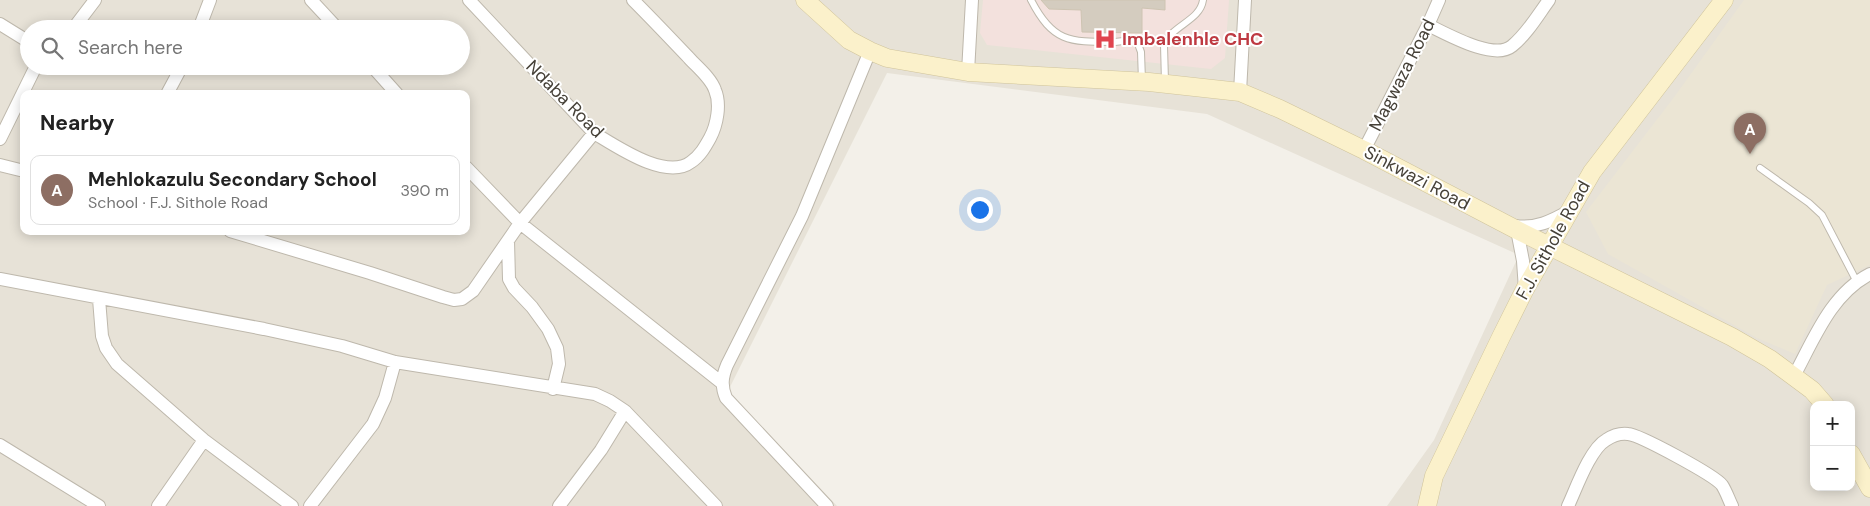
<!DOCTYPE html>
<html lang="en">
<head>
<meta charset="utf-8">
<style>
	:root { --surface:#fff; --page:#f6f6f6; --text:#222; --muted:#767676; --line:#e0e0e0; --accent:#eb4b28 }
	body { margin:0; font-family:"DM Sans",sans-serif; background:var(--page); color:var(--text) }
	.controls { position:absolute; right:15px; bottom:15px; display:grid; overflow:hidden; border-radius:10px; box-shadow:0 2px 12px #0003 }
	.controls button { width:45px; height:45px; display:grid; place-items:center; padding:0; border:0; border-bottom:1px solid var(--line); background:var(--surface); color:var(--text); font:25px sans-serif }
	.you { position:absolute; left:979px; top:209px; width:18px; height:18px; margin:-12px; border:4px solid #fff; border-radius:50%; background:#1a73e8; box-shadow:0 0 0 8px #1a73e833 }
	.badge { display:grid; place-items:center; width:32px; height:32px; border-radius:50%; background:var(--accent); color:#fff; font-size:16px; font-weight:700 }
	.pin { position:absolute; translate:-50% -41px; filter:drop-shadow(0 1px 2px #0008) }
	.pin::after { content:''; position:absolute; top:26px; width:18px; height:15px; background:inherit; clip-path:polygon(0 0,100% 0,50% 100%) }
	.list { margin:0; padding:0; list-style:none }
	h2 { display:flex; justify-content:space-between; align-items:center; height:65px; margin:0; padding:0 20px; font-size:21px }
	h2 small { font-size:16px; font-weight:400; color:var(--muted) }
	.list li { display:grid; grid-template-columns:32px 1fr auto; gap:15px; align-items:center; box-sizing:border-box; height:70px; margin:0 10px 10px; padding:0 10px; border:1px solid var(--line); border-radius:10px }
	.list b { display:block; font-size:19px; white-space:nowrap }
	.list p { margin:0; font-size:16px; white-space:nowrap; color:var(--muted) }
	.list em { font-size:16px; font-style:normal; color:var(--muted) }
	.icon { flex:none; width:28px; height:28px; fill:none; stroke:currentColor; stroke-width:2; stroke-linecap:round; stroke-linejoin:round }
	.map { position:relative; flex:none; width:1870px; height:506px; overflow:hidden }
	.search { position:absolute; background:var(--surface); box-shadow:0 2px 12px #0003; left:20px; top:20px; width:450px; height:55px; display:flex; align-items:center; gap:12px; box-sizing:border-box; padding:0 18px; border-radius:28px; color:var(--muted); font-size:19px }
	.panel { position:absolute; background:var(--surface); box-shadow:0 2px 12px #0003; left:20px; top:90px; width:450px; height:145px; border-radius:10px }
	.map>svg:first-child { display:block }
</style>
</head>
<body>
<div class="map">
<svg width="1870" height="506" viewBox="0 0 1870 506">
	<rect width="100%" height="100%" fill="#f3f0e9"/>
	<!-- residential -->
	<path fill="#e7e2d7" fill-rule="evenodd" d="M 0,0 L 1870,0 L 1870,506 L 1387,506 L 1434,440 L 1519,255 L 1207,114 L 887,73 L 728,391 L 837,506 L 0,506 ZM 29,29 L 461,29 L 461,66 L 29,66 ZM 24,94 L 466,94 L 466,231 L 24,231 ZM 1814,405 L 1851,405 L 1851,487 L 1814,487 Z"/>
	<!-- education -->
	<path fill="#ebe5d4" d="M 1744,0 L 1870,0 L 1870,265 L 1827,285 L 1795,354 L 1757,338 L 1608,254 L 1586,212 L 1675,96 Z"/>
	<!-- medical -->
	<path fill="#f3e1dd" d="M 983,0 L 1229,0 L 1225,58 L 1211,69 L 987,45 L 980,33 Z"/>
	<!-- building -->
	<path fill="#d4ccbf" stroke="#cec4b2" d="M 1041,0 L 1165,0 L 1165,10 L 1142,8 L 1142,33 L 1082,32 L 1081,10 L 1049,9 Z"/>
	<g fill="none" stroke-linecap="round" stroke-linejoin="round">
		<!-- lane casing -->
		<g stroke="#beb8ac" stroke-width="8">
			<path id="lane" d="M 1031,0 C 1053,43 1070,42 1115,42 C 1123,41 1131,40 1138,44 L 1141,52 L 1142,81
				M 1165,82 L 1164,45 C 1172,25 1200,21 1203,0
				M 1760,168 L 1809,203 L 1822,215 L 1857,282"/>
		</g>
		<!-- street casing -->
		<g stroke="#beb8ac" stroke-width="14">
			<path id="street" d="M 311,0 L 338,29
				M 469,0 L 594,133 C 616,146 666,181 691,162 C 700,156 705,147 710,138 C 717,125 721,104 715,90 C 711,78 697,67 689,58 C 670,38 652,19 633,0
				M 0,24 L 29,42
				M 1428,25 C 1447,34 1494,61 1512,46 C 1527,34 1538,15 1549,0
				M 73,29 L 95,0
				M 199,29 L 210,0
				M 372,66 L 397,94
				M 968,72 L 972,0
				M 1240,92 L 1245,0
				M 167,94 L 182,66
				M 0,139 L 36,66
				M 1364,150 L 1428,25 L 1439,0
				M 0,165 L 24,171
				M 466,167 L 520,223 L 722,383
				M 1515,226 C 1535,229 1552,221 1569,211
				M 1517,230 L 1523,261 L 1525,289
				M 230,231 L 370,273 L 443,297 L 454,300 L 462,299 L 473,291 L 520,223 L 594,133
				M 508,241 L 509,279 L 514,288 L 532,307 L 548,329 L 557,348 L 559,364 L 553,389
				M 0,279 L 264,329 L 342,346 L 395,362 L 595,394 L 610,401 L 625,411 L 716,506
				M 99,299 L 102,336 L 106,348 L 117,364 L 204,440 L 292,506
				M 1794,376 C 1814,339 1831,294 1870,274
				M 0,445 L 99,506
				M 158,506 L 204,440
				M 310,506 L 373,424 L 385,398 L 395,362
				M 559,506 L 601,450 L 625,411
				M 827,506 L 726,398 C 721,386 722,377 727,365 L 802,216 L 870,51
				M 1568,506 C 1576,489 1590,449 1606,440 C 1612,436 1620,433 1628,434 C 1640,435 1714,475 1722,485 C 1726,491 1729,500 1732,506"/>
		</g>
		<!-- secondary casing -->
		<g stroke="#d0c49b" stroke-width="19">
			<path id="secondary" d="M 805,0 L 849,40 L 870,51 L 887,58 L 968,72 L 1149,82 L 1240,92 L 1280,109 L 1364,150 L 1517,230 L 1732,337 L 1770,359 L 1812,390 L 1825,405
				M 1851,454 L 1870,488
				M 1427,506 L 1434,476 L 1501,337 L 1525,289 L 1592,172 L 1724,0"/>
		</g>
		<!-- lane -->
		<use href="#lane" stroke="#fff" stroke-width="6"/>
		<!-- street -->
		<use href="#street" stroke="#fff" stroke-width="12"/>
		<!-- secondary -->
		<use href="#secondary" stroke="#fbf1cb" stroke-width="18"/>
	</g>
	<!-- icons -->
	<defs>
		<g id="hospital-bare" transform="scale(1.725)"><path d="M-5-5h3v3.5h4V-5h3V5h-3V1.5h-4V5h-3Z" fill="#e0444e" stroke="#fff" stroke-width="2.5" paint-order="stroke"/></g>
	</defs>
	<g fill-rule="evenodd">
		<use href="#hospital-bare" x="1105" y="39"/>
	</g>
	<g text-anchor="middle" stroke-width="4" stroke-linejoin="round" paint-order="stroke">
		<!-- health labels -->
		<g font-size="18" font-weight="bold" fill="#be3a42" stroke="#fff" text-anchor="start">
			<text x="1122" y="45">Imbalenhle CHC</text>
		</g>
		<!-- street labels -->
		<g font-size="18" fill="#464138" stroke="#fff">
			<text transform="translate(1402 75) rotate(-63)" y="6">Magwaza Road</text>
			<text transform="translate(565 99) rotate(45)" y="6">Ndaba Road</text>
			<text transform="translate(1417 178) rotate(28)" y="6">Sinkwazi Road</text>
			<text transform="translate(1553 240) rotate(-61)" y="6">F.J. Sithole Road</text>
		</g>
	</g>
</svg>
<div class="controls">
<button>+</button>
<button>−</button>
</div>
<div class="you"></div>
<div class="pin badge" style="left:1750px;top:154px;background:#8d6e63">A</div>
<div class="search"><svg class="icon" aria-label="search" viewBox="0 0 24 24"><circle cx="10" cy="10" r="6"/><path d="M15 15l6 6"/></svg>Search here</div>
<section class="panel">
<h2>Nearby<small></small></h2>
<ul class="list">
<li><span class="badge" style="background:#8d6e63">A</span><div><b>Mehlokazulu Secondary School</b><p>School · F.J. Sithole Road</p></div><em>390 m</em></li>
</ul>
</section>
</div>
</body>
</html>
